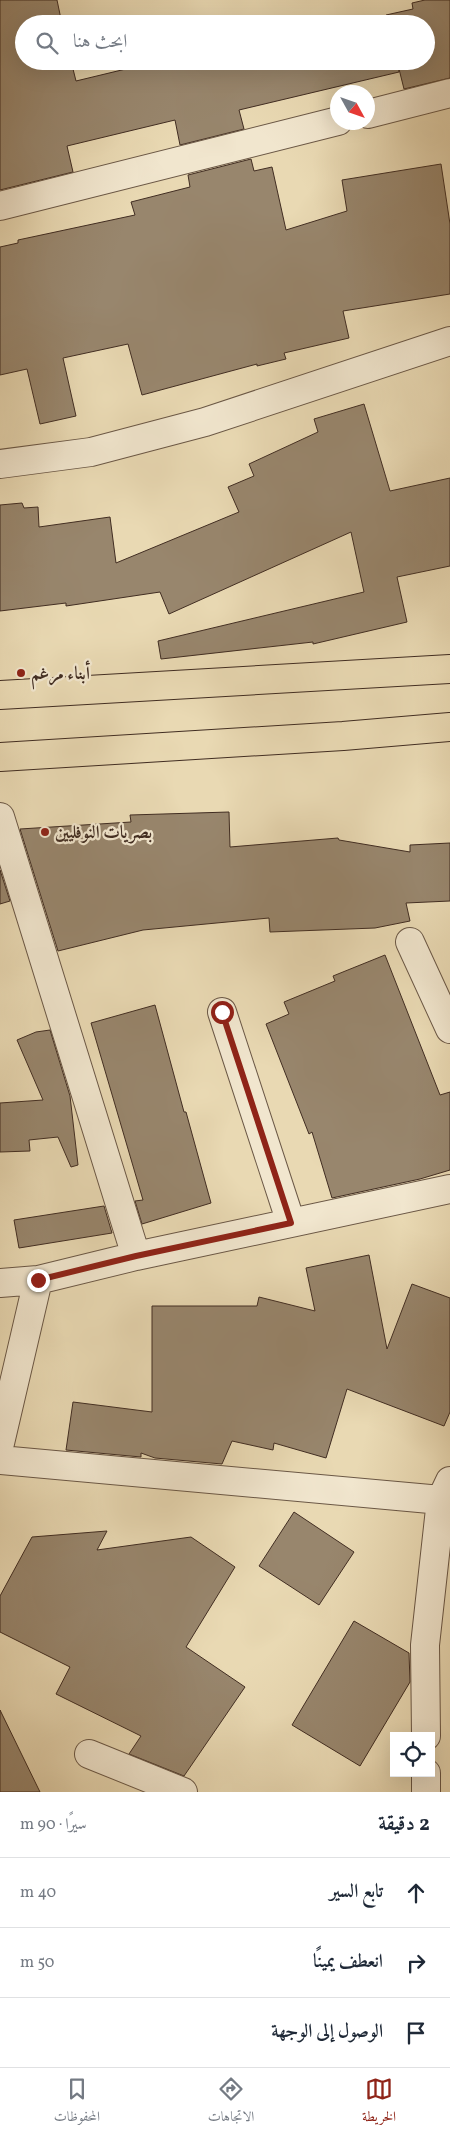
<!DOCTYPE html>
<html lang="ar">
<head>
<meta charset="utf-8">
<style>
	:root { --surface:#fff; --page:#f2f2f3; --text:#1f2937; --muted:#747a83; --line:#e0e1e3; --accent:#8f2418 }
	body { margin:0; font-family:Vollkorn,Amiri,serif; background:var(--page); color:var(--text); direction:rtl }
	.controls { position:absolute; right:15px; bottom:15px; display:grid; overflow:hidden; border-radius:0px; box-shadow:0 5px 20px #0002 }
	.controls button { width:45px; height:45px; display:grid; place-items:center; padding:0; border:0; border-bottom:1px solid var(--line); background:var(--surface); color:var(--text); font:25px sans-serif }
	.compass { position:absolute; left:330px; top:85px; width:45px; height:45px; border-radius:50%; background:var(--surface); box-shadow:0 5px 20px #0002; rotate:130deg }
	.stop { position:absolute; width:15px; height:15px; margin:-11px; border:4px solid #8f2418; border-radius:50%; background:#fff }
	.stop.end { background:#8f2418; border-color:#fff; box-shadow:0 1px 5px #0008 }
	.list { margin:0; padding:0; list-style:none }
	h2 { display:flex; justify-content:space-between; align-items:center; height:65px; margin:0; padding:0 20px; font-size:21px }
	h2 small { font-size:16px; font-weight:400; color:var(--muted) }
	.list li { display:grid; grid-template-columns:32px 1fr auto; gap:15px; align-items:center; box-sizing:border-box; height:70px; padding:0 20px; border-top:1px solid var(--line) }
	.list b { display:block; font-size:19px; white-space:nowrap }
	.list em { font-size:16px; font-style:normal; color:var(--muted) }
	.icon { flex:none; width:28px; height:28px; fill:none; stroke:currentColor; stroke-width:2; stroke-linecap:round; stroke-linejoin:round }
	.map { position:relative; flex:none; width:450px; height:1792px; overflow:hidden; direction:ltr }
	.search { position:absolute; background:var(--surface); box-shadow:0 5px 20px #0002; left:15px; right:15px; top:15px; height:55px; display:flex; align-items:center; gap:12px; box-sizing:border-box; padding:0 18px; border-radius:28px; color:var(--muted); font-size:19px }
	.sheet { height:275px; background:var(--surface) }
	nav { display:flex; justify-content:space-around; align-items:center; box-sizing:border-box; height:70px; border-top:1px solid var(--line); background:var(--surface); font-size:14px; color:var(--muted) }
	nav a { display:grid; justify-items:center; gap:2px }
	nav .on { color:var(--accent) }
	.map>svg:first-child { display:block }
</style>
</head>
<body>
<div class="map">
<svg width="450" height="1792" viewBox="0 0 450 1792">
	<rect width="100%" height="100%" fill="#e9d9b3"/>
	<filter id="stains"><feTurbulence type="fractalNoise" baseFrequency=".004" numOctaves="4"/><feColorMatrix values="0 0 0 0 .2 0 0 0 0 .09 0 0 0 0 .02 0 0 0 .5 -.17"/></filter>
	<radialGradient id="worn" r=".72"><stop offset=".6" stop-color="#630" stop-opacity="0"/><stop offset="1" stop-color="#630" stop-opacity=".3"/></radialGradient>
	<!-- building -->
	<path fill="#98866d" stroke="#412d22" d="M 0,0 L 57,0 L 62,24 L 24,24 L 24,61 L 71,61 L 76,81 L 159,61 L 426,61 L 426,24 L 388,24 L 386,15 L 413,9 L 412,3 L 425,0 L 450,0 L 450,78 L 404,89 L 398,65 L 399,72 L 239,110 L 244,129 L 180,145 L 175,120 L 67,146 L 73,172 L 0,190 Z
		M 251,159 L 254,171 L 272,167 L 286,230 L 347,211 L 342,180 L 441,164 L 450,224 L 450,294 L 343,311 L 349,338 L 284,353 L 286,359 L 257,366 L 257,364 L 142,395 L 128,344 L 63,358 L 76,416 L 40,424 L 27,369 L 0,375 L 0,247 L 18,243 L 18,240 L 135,215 L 131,202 L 190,187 L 188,175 Z
		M 364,404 L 390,491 L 450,478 L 450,566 L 397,577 L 407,622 L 313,644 L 313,642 L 161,659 L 158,641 L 364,592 L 351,532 L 169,614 L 160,592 L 66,606 L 66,603 L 0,611 L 0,505 L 22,503 L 24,508 L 38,507 L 39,527 L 110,517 L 116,563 L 239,512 L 228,487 L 254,476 L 249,464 L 318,432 L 314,419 Z
		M 229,812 L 230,847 L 338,838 L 339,840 L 410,852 L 410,845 L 450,843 L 450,901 L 406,903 L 410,921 L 375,928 L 270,932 L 269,918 L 143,930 L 58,951 L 20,829 L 131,822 L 130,815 Z
		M 0,870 L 10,901 L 0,904 Z
		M 385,955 L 440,1095 L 450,1092 L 450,1170 L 420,1179 L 332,1198 L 312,1132 L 309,1134 L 266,1024 L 289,1014 L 284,1002 L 335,981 L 333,976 Z
		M 155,1005 L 184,1112 L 186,1112 L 211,1203 L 142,1224 L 135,1201 L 143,1200 L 91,1023 Z
		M 50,1030 L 70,1096 L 78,1165 L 71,1167 L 58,1137 L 29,1140 L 30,1151 L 0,1152 L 0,1103 L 43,1100 L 17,1040 L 36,1032 Z
		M 104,1206 L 112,1233 L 19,1248 L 14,1220 Z
		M 369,1255 L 387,1349 L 412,1284 L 450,1298 L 450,1412 L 444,1426 L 347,1389 L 326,1458 L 274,1443 L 273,1450 L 232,1441 L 222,1464 L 155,1458 L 141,1453 L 141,1457 L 66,1450 L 73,1402 L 152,1412 L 152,1306 L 257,1306 L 259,1297 L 315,1311 L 306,1268 Z
		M 294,1512 L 354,1552 L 319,1605 L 259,1566 Z
		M 107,1531 L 97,1550 L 191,1537 L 235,1567 L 186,1647 L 245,1687 L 184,1776 L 129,1754 L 141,1736 L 56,1694 L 70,1667 L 0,1632 L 0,1596 L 32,1537 Z
		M 354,1621 L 409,1653 L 410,1682 L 360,1766 L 292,1725 Z
		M 0,1710 L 40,1792 L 0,1792 Z"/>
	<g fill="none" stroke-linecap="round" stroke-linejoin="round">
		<!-- minor casing -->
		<g stroke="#6b5846" stroke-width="30">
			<path id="minor" d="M 368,114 L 450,93
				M 0,206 L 338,121
				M 0,464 L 91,452 L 205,422 L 450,341
				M 0,817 L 136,1256
				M 410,942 L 450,1029
				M 222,1012 L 291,1223
				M 0,1283 L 38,1280 L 136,1256 L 450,1189
				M 0,1443 L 38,1280
				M 0,1460 L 441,1500
				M 426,1736 L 425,1645 L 441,1500 L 450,1481
				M 89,1754 L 183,1792
				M 426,1773 L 426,1792"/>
		</g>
		<!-- major casing -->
		<g stroke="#412d22" stroke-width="30">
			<path id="major" d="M 0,695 L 450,669
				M 0,757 L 343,736 L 450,727"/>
		</g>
		<!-- minor -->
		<use href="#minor" stroke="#f1e6ce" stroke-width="28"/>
		<!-- major -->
		<use href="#major" stroke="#e9d9b3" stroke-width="28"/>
	</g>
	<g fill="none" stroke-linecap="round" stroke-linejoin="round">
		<!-- route -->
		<path stroke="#8f2418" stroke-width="6" d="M 38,1280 L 136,1256 L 291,1223 L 222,1012"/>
	</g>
	<!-- markers -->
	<g fill="#8f2418" stroke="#f1e6ce" stroke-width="2">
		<circle cx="21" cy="673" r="5"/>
		<circle cx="45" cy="832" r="5"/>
	</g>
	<g text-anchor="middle" stroke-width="4.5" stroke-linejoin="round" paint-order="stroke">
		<!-- poi labels -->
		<g font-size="18" font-weight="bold" fill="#412d22" stroke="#f1e6ce" text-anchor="start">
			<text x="31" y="679">أبناء مرغم</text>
			<text x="55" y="838">بصريات النوفليين</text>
		</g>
	</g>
	<rect width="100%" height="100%" filter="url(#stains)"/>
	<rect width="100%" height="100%" fill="url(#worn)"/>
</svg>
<div class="controls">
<button><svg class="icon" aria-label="locate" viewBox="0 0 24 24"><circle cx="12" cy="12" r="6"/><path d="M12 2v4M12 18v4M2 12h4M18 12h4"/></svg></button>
</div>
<svg class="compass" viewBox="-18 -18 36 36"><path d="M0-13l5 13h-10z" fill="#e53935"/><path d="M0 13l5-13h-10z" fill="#747a83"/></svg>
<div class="stop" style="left:222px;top:1012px"></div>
<div class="stop end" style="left:38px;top:1280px"></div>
<div class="search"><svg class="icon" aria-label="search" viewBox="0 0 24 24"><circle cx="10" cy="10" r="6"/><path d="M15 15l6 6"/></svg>ابحث هنا</div>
</div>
<section class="sheet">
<h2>2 دقيقة<small>سيرًا · 90 m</small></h2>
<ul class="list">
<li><svg class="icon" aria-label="ahead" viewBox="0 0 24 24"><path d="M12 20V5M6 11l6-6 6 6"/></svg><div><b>تابع السير</b></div><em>40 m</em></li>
<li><svg class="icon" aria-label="right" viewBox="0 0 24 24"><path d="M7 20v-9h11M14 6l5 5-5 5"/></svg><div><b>انعطف يمينًا</b></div><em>50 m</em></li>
<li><svg class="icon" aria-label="arrive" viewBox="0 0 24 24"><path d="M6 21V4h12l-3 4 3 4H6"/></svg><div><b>الوصول إلى الوجهة</b></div></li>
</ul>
</section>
<nav>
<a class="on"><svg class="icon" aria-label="map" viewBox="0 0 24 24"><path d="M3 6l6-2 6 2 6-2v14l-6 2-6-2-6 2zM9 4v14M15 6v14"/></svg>الخريطة</a>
<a><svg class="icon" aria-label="directions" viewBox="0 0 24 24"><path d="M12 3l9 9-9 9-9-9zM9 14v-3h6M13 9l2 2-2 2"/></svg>الاتجاهات</a>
<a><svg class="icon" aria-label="saved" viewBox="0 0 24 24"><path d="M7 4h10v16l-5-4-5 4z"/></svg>المحفوظات</a>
</nav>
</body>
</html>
